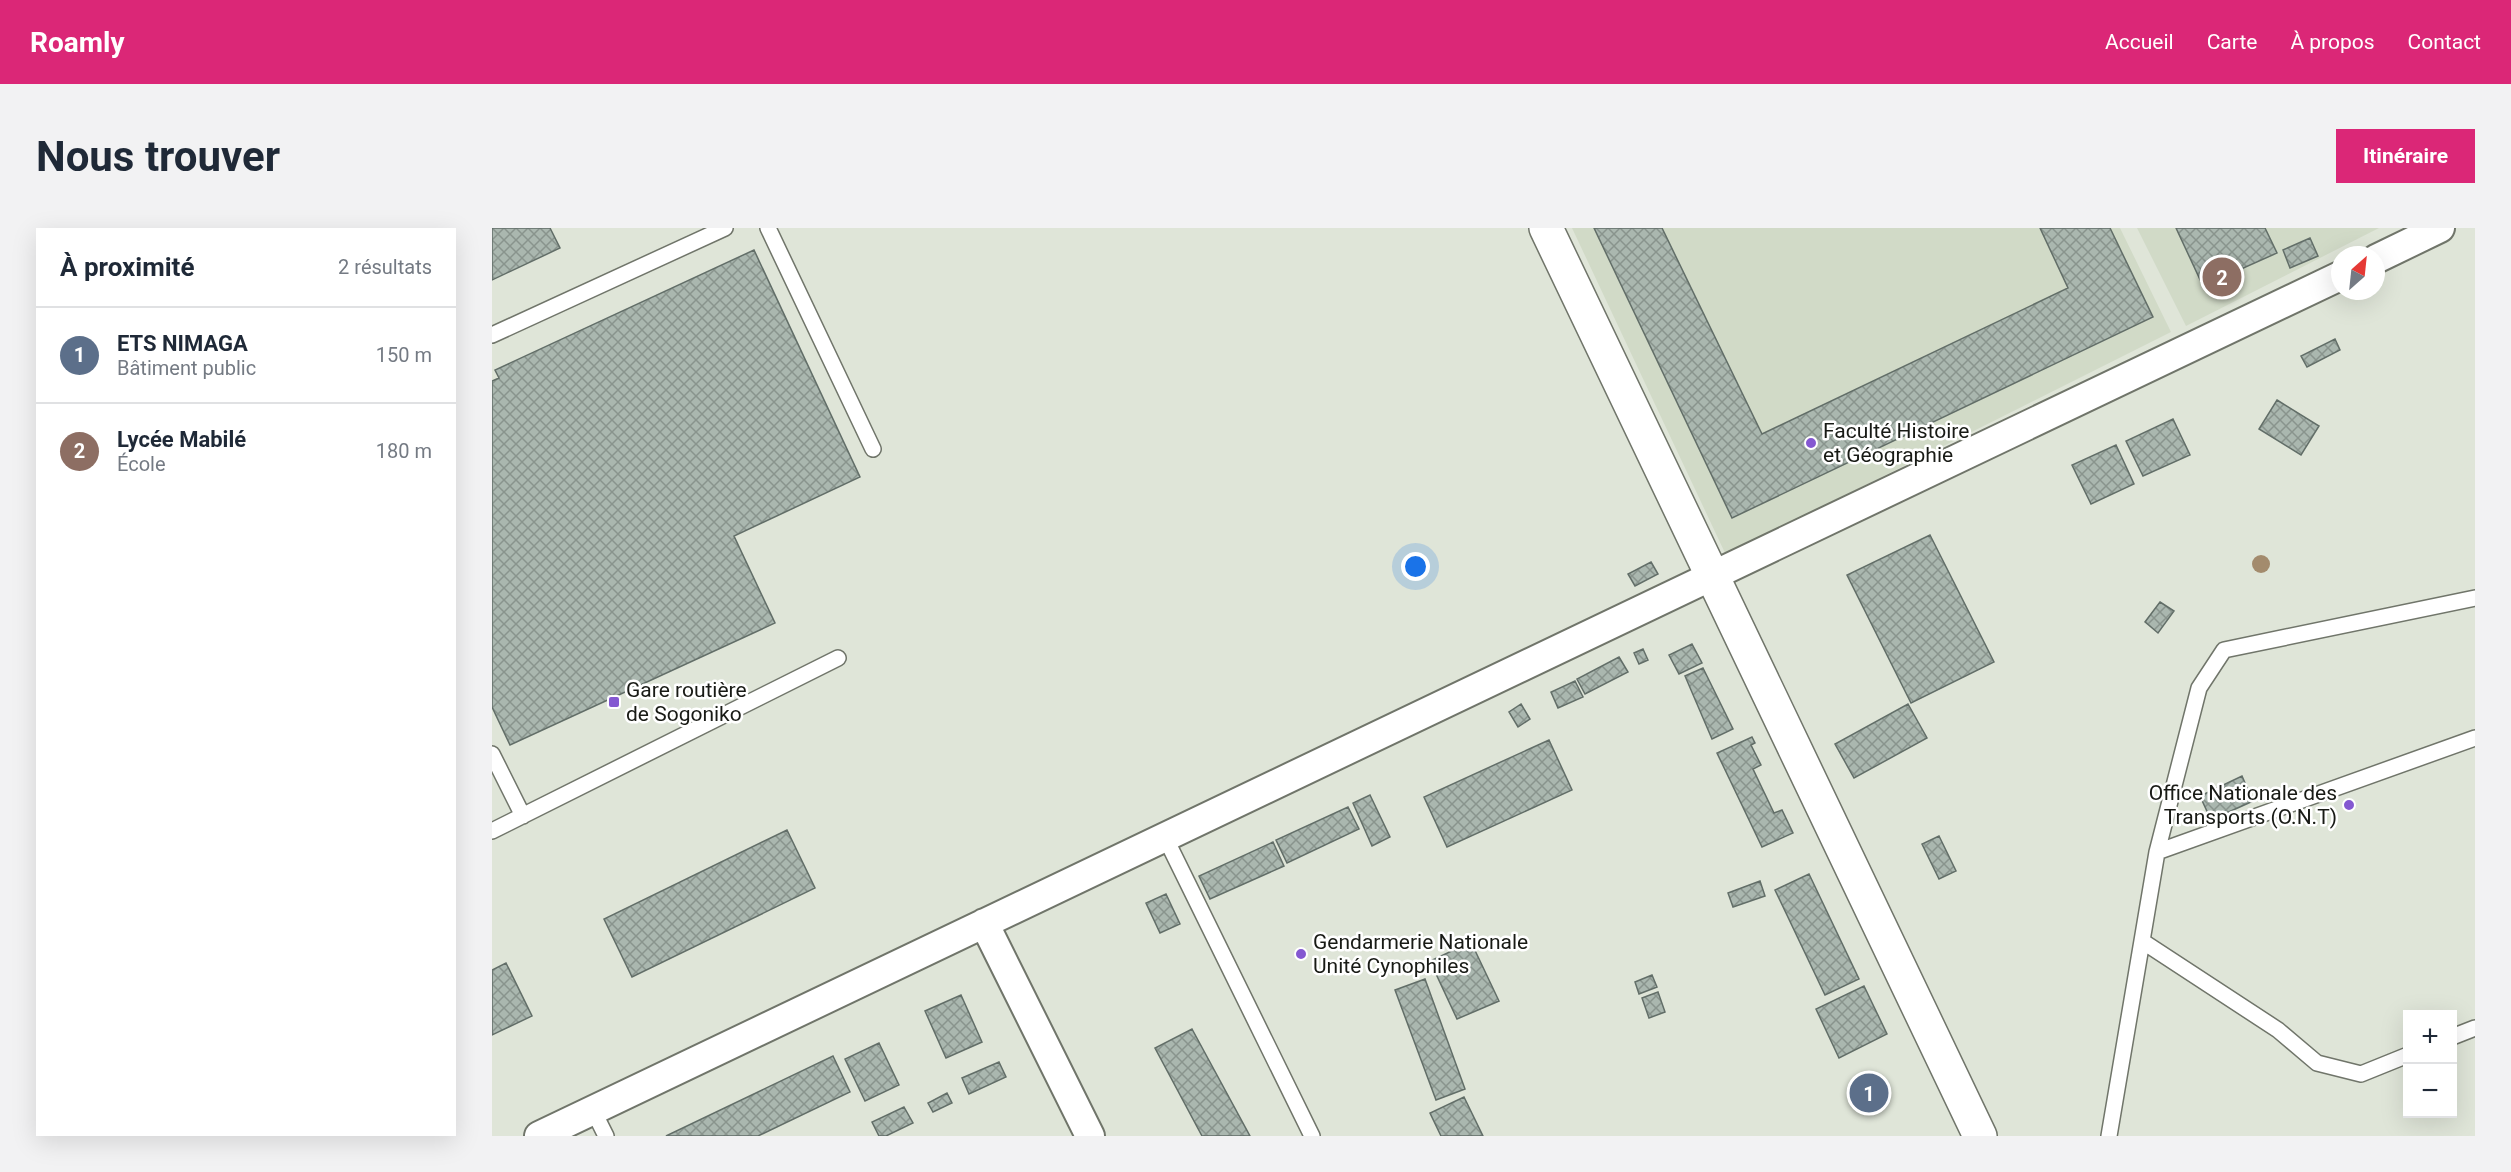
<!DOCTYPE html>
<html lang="fr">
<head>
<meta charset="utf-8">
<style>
	:root { --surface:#fff; --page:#f2f2f3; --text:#1f2937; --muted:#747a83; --line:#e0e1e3; --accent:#db2777 }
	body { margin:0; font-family:Roboto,sans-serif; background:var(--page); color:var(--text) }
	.controls { position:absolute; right:18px; bottom:18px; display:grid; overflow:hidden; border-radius:0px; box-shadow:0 6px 24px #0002 }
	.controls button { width:54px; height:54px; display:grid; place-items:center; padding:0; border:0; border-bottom:2px solid var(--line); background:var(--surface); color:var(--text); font:30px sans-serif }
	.compass { position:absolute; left:1839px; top:18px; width:54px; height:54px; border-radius:50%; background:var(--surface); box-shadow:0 6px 24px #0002; rotate:27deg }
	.you { position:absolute; left:924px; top:339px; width:21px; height:21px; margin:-15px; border:4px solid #fff; border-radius:50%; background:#1a73e8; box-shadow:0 0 0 9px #1a73e833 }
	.badge { display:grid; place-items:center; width:39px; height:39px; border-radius:50%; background:var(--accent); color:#fff; font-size:20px; font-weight:700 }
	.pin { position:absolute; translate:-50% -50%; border:3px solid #fff; box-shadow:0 2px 6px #0006 }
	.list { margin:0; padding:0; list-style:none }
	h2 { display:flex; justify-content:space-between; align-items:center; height:78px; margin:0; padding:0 24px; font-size:26px }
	h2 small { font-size:20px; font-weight:400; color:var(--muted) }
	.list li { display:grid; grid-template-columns:39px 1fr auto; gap:18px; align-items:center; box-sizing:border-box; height:96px; padding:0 24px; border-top:2px solid var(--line) }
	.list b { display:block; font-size:22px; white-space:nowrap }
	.list p { margin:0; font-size:20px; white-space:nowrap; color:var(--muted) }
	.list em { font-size:20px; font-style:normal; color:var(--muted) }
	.map { position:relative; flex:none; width:1983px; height:908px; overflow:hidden; border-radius:0px }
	header { display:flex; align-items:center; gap:36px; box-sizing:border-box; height:84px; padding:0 30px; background:var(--accent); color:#fff }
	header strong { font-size:28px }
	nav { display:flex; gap:33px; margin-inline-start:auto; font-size:21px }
	.intro { display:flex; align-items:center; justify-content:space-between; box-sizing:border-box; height:144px; padding:0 36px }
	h1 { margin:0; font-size:42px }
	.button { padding:15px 27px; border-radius:0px; background:var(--accent); color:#fff; font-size:21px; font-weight:700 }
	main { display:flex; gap:36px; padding:0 36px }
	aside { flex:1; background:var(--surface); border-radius:0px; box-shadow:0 6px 24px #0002 }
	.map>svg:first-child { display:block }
</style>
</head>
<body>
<header>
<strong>Roamly</strong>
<nav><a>Accueil</a><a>Carte</a><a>À propos</a><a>Contact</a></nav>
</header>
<div class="intro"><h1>Nous trouver</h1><a class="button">Itinéraire</a></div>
<main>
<aside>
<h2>À proximité<small>2 résultats</small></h2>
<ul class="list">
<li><span class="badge" style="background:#5c6f8a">1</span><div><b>ETS NIMAGA</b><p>Bâtiment public</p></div><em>150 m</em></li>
<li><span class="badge" style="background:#8d6e63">2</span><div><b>Lycée Mabilé</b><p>École</p></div><em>180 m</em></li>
</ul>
</aside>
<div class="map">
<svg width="1983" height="908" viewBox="0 0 1983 908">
	<defs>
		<pattern id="building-cross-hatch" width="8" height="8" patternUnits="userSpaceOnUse" patternTransform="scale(1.5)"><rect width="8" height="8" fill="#aab7af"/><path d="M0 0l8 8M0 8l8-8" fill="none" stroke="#89948d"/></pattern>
	</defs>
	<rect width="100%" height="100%" fill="#dfe5d8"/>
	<!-- built -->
	<path fill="#d1dac7" d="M 1080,0 L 1628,0 L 1679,104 L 1234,327 Z
		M 1645,0 L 1887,0 L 1694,98 Z"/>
	<!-- building -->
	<path fill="url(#building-cross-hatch)" stroke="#626e68" stroke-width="1.5" d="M 0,0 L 58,0 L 68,20 L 0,52 Z
		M 1102,0 L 1170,0 L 1270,206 L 1576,60 L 1548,0 L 1618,0 L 1661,89 L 1240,290 Z
		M 1684,0 L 1773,0 L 1785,25 L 1711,58 Z
		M 1818,10 L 1826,28 L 1798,40 L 1791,22 Z
		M 262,22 L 368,249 L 242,308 L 283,395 L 18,517 L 0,479 L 0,153 L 7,150 L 3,142 Z
		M 1843,111 L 1848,122 L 1815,139 L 1809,128 Z
		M 1785,172 L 1827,198 L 1809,227 L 1767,201 Z
		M 1681,191 L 1698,227 L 1651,248 L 1634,213 Z
		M 1624,217 L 1642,256 L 1599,276 L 1580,237 Z
		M 1438,307 L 1502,434 L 1419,475 L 1355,347 Z
		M 1159,334 L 1166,346 L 1143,358 L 1136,346 Z
		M 1668,374 L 1682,383 L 1666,405 L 1653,394 Z
		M 1200,416 L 1210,435 L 1187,446 L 1177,427 Z
		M 1151,421 L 1156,432 L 1147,436 L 1142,425 Z
		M 1127,429 L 1136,444 L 1093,466 L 1085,451 Z
		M 1211,440 L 1241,501 L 1220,511 L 1193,448 Z
		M 1083,453 L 1091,469 L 1066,480 L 1059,464 Z
		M 1029,476 L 1038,491 L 1026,499 L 1017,484 Z
		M 1416,476 L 1435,510 L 1362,550 L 1343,516 Z
		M 1260,509 L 1263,515 L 1259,517 L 1269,537 L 1261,541 L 1282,585 L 1290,582 L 1301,605 L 1270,619 L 1225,525 Z
		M 1057,512 L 1080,562 L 955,619 L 932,569 Z
		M 1750,548 L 1761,573 L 1719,592 L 1708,568 Z
		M 878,567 L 898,609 L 880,618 L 861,575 Z
		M 856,579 L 867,601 L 795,635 L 784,612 Z
		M 295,602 L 323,660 L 140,749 L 112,691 Z
		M 1447,608 L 1464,643 L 1447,651 L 1430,616 Z
		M 781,614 L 792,638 L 718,671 L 707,648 Z
		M 1317,646 L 1367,751 L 1333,767 L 1283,662 Z
		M 1268,653 L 1273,668 L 1241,679 L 1236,665 Z
		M 674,666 L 688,696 L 668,705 L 654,675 Z
		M 979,714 L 1007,773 L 965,791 L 938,733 Z
		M 14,735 L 40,788 L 0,807 L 0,742 Z
		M 1160,747 L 1165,759 L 1147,766 L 1143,754 Z
		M 933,751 L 973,861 L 944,872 L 903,762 Z
		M 1372,758 L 1395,806 L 1347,830 L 1324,781 Z
		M 1166,764 L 1173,784 L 1157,790 L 1150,770 Z
		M 469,767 L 490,814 L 454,830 L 433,783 Z
		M 700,801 L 758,908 L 710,908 L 663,820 Z
		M 387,815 L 407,857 L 373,873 L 353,831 Z
		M 341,828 L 358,864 L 266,908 L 174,908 Z
		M 507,834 L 514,849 L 477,866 L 470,850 Z
		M 455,865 L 460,875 L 441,884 L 436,875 Z
		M 972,869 L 991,908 L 949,908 L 938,885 Z
		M 412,879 L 421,895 L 394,908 L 387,908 L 380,894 Z"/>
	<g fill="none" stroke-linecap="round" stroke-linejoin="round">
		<!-- lane casing -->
		<g stroke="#70756a" stroke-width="18">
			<path id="lane" d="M 276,0 L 381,221
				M 0,107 L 233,0
				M 0,526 L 31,588
				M 0,603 L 346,430
				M 673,609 L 820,908
				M 1665,624 L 1983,510
				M 1650,713 L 1786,802 L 1825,835 L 1869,846 L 1916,827
				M 1960,809 L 1983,800
				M 101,882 L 114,908
				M 1617,908 L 1665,624 L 1707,460 L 1732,422 L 1983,370"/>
		</g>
		<!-- street casing -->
		<g stroke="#70756a" stroke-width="32">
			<path id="street" d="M 1884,31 L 1948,0
				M 492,695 L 598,908
				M 47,908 L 1848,48"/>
		</g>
		<!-- secondary casing -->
		<g stroke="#70756a" stroke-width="36">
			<path id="secondary" d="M 1054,0 L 1488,908"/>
		</g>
		<!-- lane -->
		<use href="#lane" stroke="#fff" stroke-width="15"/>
		<!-- street -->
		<use href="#street" stroke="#fff" stroke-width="28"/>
		<!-- secondary -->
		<use href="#secondary" stroke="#fff" stroke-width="33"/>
	</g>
	<!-- trees -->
	<circle fill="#a38b6d" cx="1769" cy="336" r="9"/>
	<!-- markers -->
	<g fill="#8458d1" stroke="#fff" stroke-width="2">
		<circle cx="1319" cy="215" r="6"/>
		<rect x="116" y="468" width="12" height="12" rx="3"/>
		<circle cx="1857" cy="577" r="6"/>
		<circle cx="809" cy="726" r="6"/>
	</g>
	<g text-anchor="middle" stroke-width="5" stroke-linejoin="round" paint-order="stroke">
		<!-- poi labels -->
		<g font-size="21" fill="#181a15" stroke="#fff" text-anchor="start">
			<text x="1331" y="210">Faculté Histoire<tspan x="1331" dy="24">et Géographie</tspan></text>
			<text x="134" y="469">Gare routière<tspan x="134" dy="24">de Sogoniko</tspan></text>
			<text x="1845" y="572" text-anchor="end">Office Nationale des<tspan x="1845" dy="24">Transports (O.N.T)</tspan></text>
			<text x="821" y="721">Gendarmerie Nationale<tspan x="821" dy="24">Unité Cynophiles</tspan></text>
		</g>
	</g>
</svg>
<div class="controls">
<button>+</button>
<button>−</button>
</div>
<svg class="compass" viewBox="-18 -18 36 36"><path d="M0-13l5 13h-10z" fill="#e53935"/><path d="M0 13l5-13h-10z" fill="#747a83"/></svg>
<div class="you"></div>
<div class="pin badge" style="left:1377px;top:865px;background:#5c6f8a">1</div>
<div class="pin badge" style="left:1730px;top:49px;background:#8d6e63">2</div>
</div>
</main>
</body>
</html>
